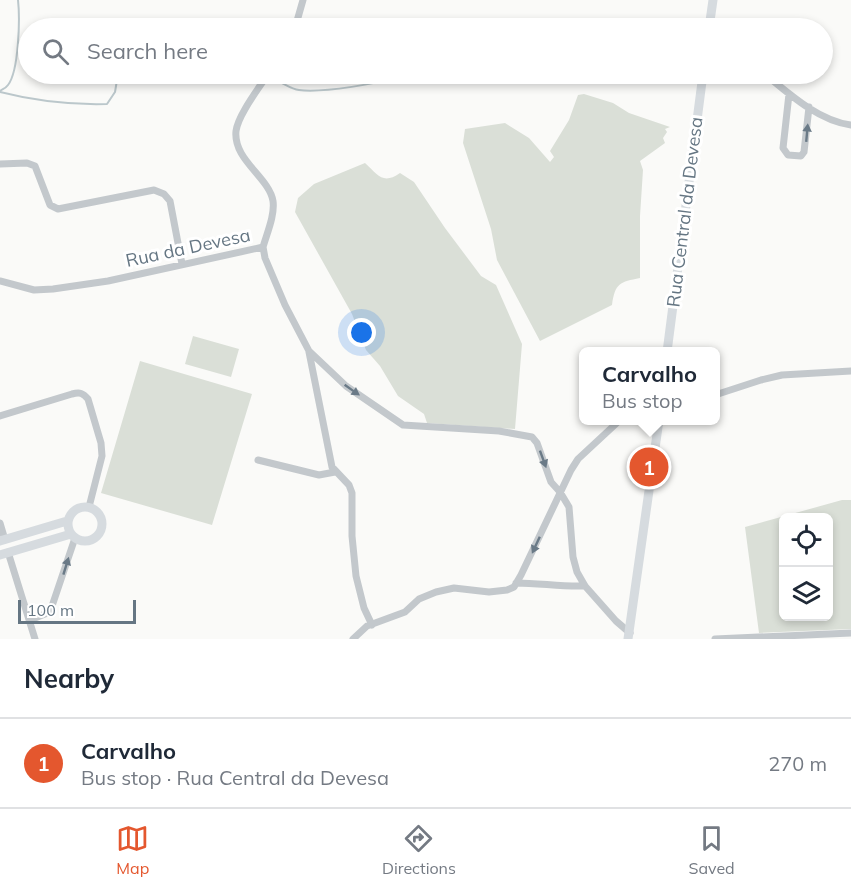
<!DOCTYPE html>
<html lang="en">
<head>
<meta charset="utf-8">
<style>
	:root { --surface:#fff; --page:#f6f6f7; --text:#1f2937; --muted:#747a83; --line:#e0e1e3; --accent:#e4572e }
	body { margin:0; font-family:Mulish,sans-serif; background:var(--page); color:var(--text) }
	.controls { position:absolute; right:18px; bottom:18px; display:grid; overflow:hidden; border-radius:9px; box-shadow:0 3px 9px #0003 }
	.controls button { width:54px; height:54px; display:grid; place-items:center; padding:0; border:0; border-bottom:2px solid var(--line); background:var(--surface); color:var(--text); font:30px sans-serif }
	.scale { position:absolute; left:18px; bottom:15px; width:118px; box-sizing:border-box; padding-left:6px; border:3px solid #657683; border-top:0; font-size:16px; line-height:21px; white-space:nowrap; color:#657683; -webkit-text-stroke:4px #fff; paint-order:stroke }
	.you { position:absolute; left:362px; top:333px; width:21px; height:21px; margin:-15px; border:4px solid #fff; border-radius:50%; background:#1a73e8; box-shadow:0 0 0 9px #1a73e833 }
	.badge { display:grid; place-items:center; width:39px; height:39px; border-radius:50%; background:var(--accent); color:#fff; font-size:20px; font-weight:700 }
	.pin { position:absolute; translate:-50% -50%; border:3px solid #fff; box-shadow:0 2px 6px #0006 }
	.popup { position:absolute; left:579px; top:347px; width:141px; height:78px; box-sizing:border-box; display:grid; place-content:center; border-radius:9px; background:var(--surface); filter:drop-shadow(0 2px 4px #0005); font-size:20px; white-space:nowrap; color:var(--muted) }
	.popup b { font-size:22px; color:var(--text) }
	.popup::after { content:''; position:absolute; left:50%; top:100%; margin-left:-12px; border:12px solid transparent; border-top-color:var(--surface) }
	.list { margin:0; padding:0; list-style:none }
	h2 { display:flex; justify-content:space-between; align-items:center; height:78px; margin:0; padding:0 24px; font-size:26px }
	h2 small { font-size:20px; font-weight:400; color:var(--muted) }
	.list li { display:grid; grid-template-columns:39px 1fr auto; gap:18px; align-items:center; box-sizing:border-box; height:90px; padding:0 24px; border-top:2px solid var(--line) }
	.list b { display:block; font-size:22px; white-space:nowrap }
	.list p { margin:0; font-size:20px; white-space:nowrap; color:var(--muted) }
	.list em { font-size:20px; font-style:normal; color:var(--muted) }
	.icon { flex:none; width:33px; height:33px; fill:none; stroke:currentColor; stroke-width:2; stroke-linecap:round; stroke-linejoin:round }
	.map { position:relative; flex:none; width:851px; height:639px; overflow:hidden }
	.search { position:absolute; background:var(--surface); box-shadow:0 3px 9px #0003; left:18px; right:18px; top:18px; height:66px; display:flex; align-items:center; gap:15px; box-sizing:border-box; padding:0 21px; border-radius:33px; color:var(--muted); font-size:22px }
	.sheet { height:168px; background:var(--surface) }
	nav { display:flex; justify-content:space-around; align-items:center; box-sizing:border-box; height:84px; border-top:2px solid var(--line); background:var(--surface); font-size:16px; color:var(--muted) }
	nav a { display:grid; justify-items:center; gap:3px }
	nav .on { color:var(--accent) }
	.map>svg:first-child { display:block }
</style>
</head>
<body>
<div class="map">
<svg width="851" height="639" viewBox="0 0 851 639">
	<rect width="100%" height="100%" fill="#fafaf8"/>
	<!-- green -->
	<path fill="#dadfd7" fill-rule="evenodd" d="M 584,94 L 613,103 L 629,113 L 670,127 L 665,129 L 667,132 L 663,138 L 665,143 L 640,161 L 643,170 L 640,216 L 640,278 C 620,282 615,283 612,305 L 540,341 L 497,260 L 491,229 L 463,143 L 465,129 L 505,123 L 529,138 L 550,162 L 554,157 L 550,151 L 569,120 L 578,95 Z
		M 365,163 C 378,175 383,185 400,173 L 414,182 L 445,228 L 481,276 L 496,285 L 522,344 L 515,429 L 427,423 L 424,414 L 398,396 L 380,366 L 366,350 L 352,314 L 295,212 L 298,198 L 314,184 Z
		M 193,336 L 239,349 L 231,377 L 185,364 Z
		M 140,361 L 252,394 L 212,525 L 101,493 Z
		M 842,500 L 851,500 L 851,629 L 759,633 L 745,527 ZM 784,518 L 828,518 L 828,616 L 784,616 Z"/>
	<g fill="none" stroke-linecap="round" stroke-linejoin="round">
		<!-- stream -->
		<path stroke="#bbc7cb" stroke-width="2" d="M 255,74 L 260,75
			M 272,79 C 281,81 290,89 299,90 C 319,93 385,84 402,74
			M 0,91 C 3,89 6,88 8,85 C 19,71 20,18 18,0
			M 0,92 C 35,101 71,105 107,104 L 115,92 L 118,74"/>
		<!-- street -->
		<path stroke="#c3c8cc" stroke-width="7" d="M 295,28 L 303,0
			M 765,74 C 789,94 819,121 851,125
			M 789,94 L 783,148 L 788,155 L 801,156 L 804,152 L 809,107
			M 0,164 L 27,163 L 35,166 L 50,205 L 58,209 L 154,190 L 164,194 L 170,201 L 182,264
			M 263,247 L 265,258 L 285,305 L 309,351 L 346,386 L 403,425 L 499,431 L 532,437 L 537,443 L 551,482 L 560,492 L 569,507 L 573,557 L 577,572 L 585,586 L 616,621 L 630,633
			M 0,281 L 34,290 L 53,289 L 108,281 L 263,247 C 267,233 275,215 273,201 C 269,177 233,160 236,131 C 238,115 259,88 268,74
			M 309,352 L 332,467 L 349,485 L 352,493 L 352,536 L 356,576 L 364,608 L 372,625
			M 715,395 L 761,380 L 782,375 L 851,371
			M 0,416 L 72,394 C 80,392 83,393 88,399 L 101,443 L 102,456 L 89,507
			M 258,460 L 319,475 L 335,472
			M 0,523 L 5,540
			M 8,552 L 35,639
			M 516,583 C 540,583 561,587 585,586
			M 30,620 L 50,612 L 75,538
			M 353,639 L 367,626 L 405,612 L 419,599 L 436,592 L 454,588 L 489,592 L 507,590 L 514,587 L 521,575 L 571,470 L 578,459 L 620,420
			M 715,639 L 851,633"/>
		<!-- secondary -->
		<path stroke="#d6dbdf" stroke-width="9" d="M 709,28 L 713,0
			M 667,352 L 703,74
			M68 524a17 17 0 1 1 34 0a17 17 0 1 1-34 0Z
			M 0,541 L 67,521
			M 0,555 L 71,534
			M 628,639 L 659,420"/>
	</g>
	<!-- one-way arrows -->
	<defs><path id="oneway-solid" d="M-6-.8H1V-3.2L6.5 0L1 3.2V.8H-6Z" transform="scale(1.5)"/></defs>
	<g fill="#6a7a87">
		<use href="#oneway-solid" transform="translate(807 133) rotate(-85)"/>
		<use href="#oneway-solid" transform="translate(352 390) rotate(35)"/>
		<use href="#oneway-solid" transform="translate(543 459) rotate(70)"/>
		<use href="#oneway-solid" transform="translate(536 545) rotate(115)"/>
		<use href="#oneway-solid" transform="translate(66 566) rotate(-73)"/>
	</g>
	<g text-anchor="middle" stroke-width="6" stroke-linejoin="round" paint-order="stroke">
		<!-- street labels -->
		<g font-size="18" fill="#657683" stroke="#fff">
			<text transform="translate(685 212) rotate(-83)" y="6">Rua Central da Devesa</text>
			<text transform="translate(188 248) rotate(-12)" y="6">Rua da Devesa</text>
		</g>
	</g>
</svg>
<div class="controls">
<button><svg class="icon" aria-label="locate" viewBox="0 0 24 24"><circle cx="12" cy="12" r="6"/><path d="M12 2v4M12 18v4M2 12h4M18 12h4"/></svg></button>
<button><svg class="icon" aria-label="layers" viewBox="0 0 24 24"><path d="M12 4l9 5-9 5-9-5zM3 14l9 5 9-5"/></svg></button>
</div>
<div class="scale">100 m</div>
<div class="you"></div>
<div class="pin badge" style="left:649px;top:467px">1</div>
<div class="popup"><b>Carvalho</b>Bus stop</div>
<div class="search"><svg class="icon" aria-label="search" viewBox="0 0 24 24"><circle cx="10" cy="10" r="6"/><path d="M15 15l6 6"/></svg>Search here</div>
</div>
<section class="sheet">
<h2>Nearby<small></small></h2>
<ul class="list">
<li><span class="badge">1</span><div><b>Carvalho</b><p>Bus stop · Rua Central da Devesa</p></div><em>270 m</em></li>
</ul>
</section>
<nav>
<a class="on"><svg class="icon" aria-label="map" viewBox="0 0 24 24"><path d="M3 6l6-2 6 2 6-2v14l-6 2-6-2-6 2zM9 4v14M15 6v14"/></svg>Map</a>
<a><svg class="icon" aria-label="directions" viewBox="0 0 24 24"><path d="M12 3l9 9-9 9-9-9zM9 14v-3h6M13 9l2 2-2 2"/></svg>Directions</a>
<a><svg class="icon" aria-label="saved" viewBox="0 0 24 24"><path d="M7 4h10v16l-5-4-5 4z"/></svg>Saved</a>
</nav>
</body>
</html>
